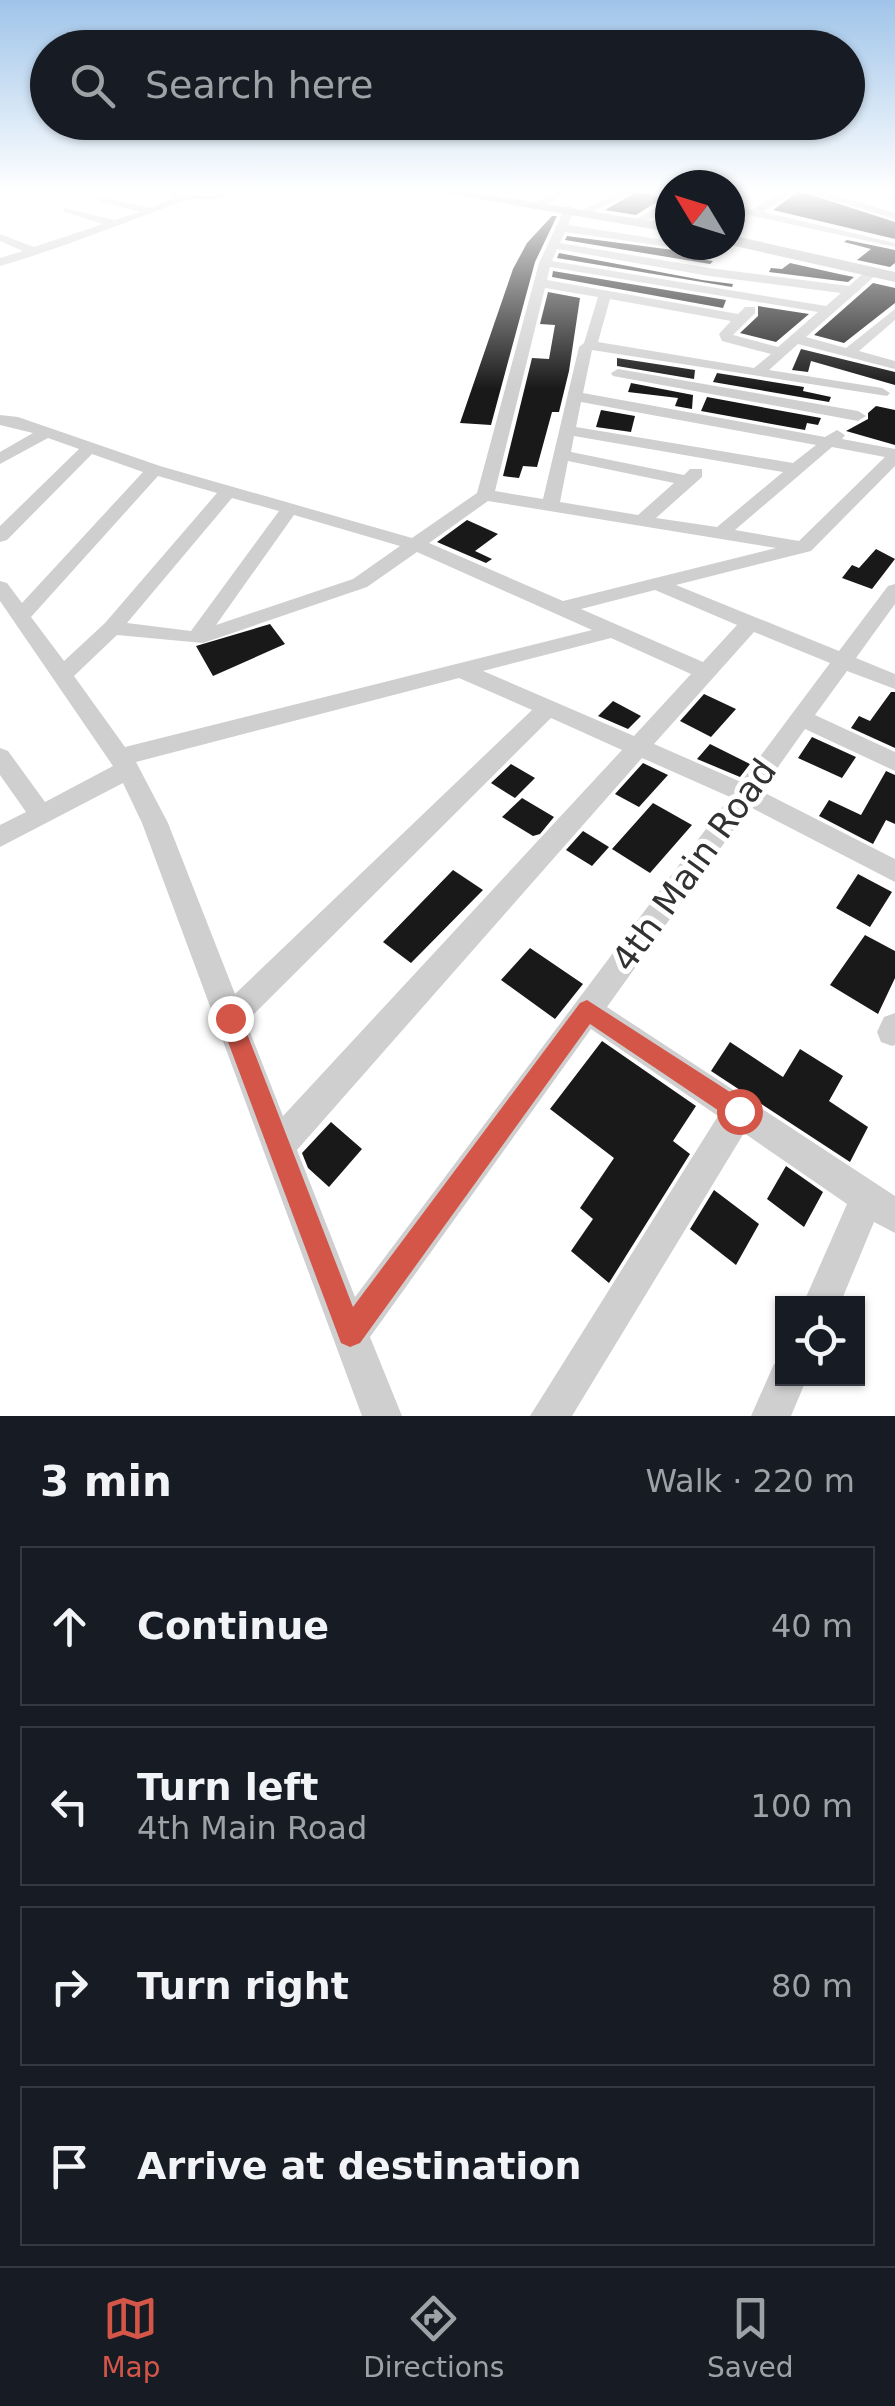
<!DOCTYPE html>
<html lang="en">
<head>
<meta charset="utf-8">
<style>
	:root { --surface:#171b24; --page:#242831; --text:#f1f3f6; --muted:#9ea1a6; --line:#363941; --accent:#d45649 }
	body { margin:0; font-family:"DejaVu Sans",sans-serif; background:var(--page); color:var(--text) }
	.controls { position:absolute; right:30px; bottom:30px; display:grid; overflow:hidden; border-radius:0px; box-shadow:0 2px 8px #0004 }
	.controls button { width:90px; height:90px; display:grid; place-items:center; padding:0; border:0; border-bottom:2px solid var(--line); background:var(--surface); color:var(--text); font:50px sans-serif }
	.compass { position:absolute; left:655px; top:170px; width:90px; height:90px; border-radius:50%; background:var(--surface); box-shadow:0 2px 8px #0004; rotate:308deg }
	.stop { position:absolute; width:30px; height:30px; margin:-22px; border:8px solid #d45649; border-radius:50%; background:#fff }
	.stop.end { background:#d45649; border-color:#fff; box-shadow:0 2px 10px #0008 }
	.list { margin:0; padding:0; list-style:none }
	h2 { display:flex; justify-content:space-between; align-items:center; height:130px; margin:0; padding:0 40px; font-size:42px }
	h2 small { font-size:32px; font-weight:400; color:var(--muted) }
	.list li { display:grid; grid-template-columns:65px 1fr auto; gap:30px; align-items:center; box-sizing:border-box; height:160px; margin:0 20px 20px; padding:0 20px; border:2px solid var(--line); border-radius:0px }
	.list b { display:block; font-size:38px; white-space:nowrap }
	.list p { margin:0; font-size:32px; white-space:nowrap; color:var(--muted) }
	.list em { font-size:32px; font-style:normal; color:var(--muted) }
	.icon { flex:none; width:55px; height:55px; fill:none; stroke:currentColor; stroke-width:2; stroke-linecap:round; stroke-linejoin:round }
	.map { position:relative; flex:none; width:895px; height:1416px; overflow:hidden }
	.search { position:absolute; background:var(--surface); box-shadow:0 2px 8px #0004; left:30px; right:30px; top:30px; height:110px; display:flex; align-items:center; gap:25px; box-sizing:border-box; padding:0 35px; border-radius:55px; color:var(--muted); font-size:38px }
	.sheet { height:850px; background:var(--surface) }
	nav { display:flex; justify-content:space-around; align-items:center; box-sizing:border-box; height:140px; border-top:2px solid var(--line); background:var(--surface); font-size:28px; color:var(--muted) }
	nav a { display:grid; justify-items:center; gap:5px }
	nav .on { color:var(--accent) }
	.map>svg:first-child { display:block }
</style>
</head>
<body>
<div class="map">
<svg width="895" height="1416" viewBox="0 0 895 1416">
	<rect width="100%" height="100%" fill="#fff"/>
	<!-- building -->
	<path fill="#191919" d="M 638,191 L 663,198 L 636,215 L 605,210 Z
		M 799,191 L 895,222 L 895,239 L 773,210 Z
		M 552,216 L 557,216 L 535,262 L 491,425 L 460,423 L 513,269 L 527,243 Z
		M 567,236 L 688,252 L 683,257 L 713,261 L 710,264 L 565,240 Z
		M 847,240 L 895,250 L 895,263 L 890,267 L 857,260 L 871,249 L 844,242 Z
		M 559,253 L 702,280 L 733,284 L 732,287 L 557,258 Z
		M 790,263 L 839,274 L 854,277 L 848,282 L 769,272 L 771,268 L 782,269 Z
		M 553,271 L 726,300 L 723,308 L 552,277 Z
		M 873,283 L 895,288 L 895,303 L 844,343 L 814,335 Z
		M 548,292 L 580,298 L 569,371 L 559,412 L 552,412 L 537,467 L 523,466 L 519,478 L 503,476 L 532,358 L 549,359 L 555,325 L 540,324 Z
		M 758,306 L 809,314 L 776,342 L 740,333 L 758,316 Z
		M 801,349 L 895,372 L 895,385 L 811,361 L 808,372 L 792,370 Z
		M 617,358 L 695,370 L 694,379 L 617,366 Z
		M 717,373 L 804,387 L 803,391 L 831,397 L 829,402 L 713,382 Z
		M 631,383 L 693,395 L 692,409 L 675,406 L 678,398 L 628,392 Z
		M 707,397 L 821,418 L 818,425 L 807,423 L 805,430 L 701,411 Z
		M 876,406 L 895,410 L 895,445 L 846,431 L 868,419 L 868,413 Z
		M 601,410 L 635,416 L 631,432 L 596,427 Z
		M 467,520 L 498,534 L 475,551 L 492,559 L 486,563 L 437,542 Z
		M 876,549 L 895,559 L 872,589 L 842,578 L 852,565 L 859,568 Z
		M 270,624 L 285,644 L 213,676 L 196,646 Z
		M 891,692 L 895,692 L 895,748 L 851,728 L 859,716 L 870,721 Z
		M 704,694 L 736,709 L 711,737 L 680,721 Z
		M 613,701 L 641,716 L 628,729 L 598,716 Z
		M 812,737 L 856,757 L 842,778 L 798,758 Z
		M 710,744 L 750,764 L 740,777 L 697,759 Z
		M 643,763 L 668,775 L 639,807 L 615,794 Z
		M 511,764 L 535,778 L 515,798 L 491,783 Z
		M 886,771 L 895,775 L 895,824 L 886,820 L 873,844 L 819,816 L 829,800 L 861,815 Z
		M 522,798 L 554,817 L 540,834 L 533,836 L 502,817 Z
		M 653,803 L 692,825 L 650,873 L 612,849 Z
		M 583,831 L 609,847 L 592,866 L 566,850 Z
		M 453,870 L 483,890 L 411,963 L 383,942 Z
		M 858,874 L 892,892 L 870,927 L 836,908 Z
		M 865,935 L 895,951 L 895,978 L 878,1014 L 830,985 Z
		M 530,948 L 583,984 L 555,1019 L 501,980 Z
		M 602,1041 L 696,1106 L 673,1141 L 690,1154 L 609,1283 L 571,1251 L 593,1219 L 580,1208 L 614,1158 L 550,1109 Z
		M 730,1042 L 783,1077 L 800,1049 L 843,1076 L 829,1101 L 868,1127 L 850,1162 L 711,1071 Z
		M 331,1122 L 362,1149 L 329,1187 L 308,1168 L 302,1153 Z
		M 786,1166 L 823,1192 L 804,1227 L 767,1199 Z
		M 714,1190 L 759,1224 L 736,1265 L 690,1229 Z"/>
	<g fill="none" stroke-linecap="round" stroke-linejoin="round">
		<!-- minor -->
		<path fill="#cfcfcf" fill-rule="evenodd" d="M 152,191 L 209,196 L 234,191 C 210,207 202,194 183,201 C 123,223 62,248 0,266 L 0,258 L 23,251 L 0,241 L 0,234 L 34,247 L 103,224 L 64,212 L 64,208 L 115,220 L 140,212 L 99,201 L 99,197 L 150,208 L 175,197 Z
			M 496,191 L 510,191 L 485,200 L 485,196 Z
			M 557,191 L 571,191 L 544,205 L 535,203 Z
			M 620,191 L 634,191 L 586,215 L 577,213 Z
			M 782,191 L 794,191 L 763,212 L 895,243 L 895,247 L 730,211 L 730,205 L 752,210 Z
			M 803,191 L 820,191 L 895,213 L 895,219 Z
			M 870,191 L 895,194 L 895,200 L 871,193 Z
			M 670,201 L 670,208 L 640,224 L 630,222 Z
			M 566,206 L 575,208 L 568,225 L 670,241 L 670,245 L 675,245 L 670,247 L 565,232 L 560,243 L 709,268 L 849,286 L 868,269 L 876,269 L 876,275 L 806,337 L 846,348 L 895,309 L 895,320 L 859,351 L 895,361 L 895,369 L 798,344 L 769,370 L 882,388 L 890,393 L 887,396 L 592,350 L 583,393 L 825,437 L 837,430 L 845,435 L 842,439 L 895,449 L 895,466 L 811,551 L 676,585 L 839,651 L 888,586 L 895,584 L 895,604 L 856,658 L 895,674 L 895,689 L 847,671 L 815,715 L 895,752 L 895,771 L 805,729 L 761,791 L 895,859 L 895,882 L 750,807 L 607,1007 L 895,1196 L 895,1233 L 874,1222 L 840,1304 L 803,1304 L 847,1204 L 744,1133 L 572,1416 L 530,1416 L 718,1116 L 591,1029 L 370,1337 L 402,1416 L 362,1416 L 142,823 L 123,783 L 0,847 L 0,825 L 26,812 L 0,775 L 0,748 L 8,751 L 45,802 L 113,766 L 0,601 L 0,581 L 7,583 L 22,603 L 143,472 L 92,454 L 7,540 L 0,542 L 0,526 L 79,449 L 48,438 L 0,464 L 0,452 L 33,433 L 0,425 L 0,415 L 18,417 L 160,466 L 412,538 L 477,493 L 539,263 ZM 557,249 L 709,276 L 841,293 L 826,306 L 552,261 ZM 550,267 L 818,312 L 778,347 L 733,335 L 755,313 L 755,307 L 745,307 L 738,314 L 547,280 ZM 545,288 L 598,297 L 584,343 L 579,347 L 543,499 L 495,491 ZM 610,299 L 731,321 L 719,334 L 722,341 L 771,354 L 754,368 L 598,342 ZM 581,402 L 816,445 L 793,463 L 576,427 ZM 574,436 L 783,472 L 717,527 L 656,518 L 702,477 L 702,469 L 690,469 L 684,475 L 571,452 ZM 832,447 L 885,457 L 799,541 L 735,530 ZM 568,461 L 674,483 L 638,515 L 560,502 ZM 158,476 L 217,493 L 105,623 L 64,661 L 31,617 ZM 232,498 L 279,511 L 191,631 L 127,623 ZM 488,501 L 776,548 L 563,601 L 429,543 ZM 294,515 L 400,546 L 353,579 L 216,625 ZM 417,552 L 592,630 L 125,747 L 74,676 L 117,635 L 203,643 L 367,587 ZM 655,590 L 737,625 L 703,662 L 581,609 ZM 754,632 L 830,663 L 741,782 L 654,744 ZM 611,638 L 691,674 L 634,736 L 483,671 ZM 459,678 L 532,710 L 235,994 L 168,823 L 136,762 ZM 551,718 L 622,750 L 283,1116 L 246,1022 ZM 642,758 L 730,797 L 355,1297 L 297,1150 Z
			M 618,369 L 858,411 L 866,416 L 858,421 L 613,376 L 611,373 Z
			M 895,1013 L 895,1045 L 892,1046 L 881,1042 L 877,1032 L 884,1017 Z
			M 782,1361 L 782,1378 L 807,1378 L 791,1416 L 751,1416 L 774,1364 Z"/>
		<!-- secondary -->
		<path fill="#bcbcbc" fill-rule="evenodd" d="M 431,191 L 465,191 L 670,224 L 670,232 Z
			M 730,235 L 895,272 L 895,282 L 730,245 Z"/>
	</g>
	<!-- sky -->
	<linearGradient id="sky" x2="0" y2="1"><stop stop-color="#9fc4e9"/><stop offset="0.49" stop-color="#fff"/><stop offset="1" stop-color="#fff" stop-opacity="0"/></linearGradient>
	<rect width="895" height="389" fill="url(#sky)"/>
	<!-- route -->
	<path fill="#d45649" d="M 587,1000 L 747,1103 L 751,1111 L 747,1119 L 739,1123 L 731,1119 L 590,1024 L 360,1343 L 350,1347 L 341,1343 L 219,1018 L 223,1011 L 238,1011 L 241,1018 L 353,1307 L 580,1003 Z"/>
	<g text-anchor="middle" stroke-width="10" stroke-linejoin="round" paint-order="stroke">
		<!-- near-street labels -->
		<g font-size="35" fill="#323232" stroke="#fff">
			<text transform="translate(694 865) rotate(-54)" y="12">4th Main Road</text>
		</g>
	</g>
</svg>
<div class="controls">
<button><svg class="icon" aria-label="locate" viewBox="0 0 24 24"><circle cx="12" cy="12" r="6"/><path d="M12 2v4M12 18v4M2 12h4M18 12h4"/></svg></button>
</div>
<svg class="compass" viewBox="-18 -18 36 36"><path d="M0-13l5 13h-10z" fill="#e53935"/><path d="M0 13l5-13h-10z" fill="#9ea1a6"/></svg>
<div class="stop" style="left:739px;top:1111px"></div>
<div class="stop end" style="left:230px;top:1018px"></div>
<div class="search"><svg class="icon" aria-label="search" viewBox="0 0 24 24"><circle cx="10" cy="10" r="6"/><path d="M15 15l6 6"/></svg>Search here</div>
</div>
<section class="sheet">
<h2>3 min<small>Walk · 220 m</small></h2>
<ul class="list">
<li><svg class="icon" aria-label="ahead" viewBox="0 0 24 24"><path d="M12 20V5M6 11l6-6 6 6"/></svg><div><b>Continue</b></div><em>40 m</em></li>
<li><svg class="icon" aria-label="left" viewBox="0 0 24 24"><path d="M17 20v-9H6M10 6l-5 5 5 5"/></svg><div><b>Turn left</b><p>4th Main Road</p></div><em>100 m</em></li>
<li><svg class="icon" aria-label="right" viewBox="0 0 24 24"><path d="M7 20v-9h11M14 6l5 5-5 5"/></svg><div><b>Turn right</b></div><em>80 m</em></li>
<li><svg class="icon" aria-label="arrive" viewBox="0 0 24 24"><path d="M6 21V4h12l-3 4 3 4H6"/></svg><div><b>Arrive at destination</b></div></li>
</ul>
</section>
<nav>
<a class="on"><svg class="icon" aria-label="map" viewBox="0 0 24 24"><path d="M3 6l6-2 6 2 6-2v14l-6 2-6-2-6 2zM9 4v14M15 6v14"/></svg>Map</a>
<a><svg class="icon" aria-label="directions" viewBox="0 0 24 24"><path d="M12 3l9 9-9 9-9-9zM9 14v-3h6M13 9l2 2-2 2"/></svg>Directions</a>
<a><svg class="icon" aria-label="saved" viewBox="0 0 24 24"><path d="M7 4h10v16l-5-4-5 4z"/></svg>Saved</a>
</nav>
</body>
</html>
